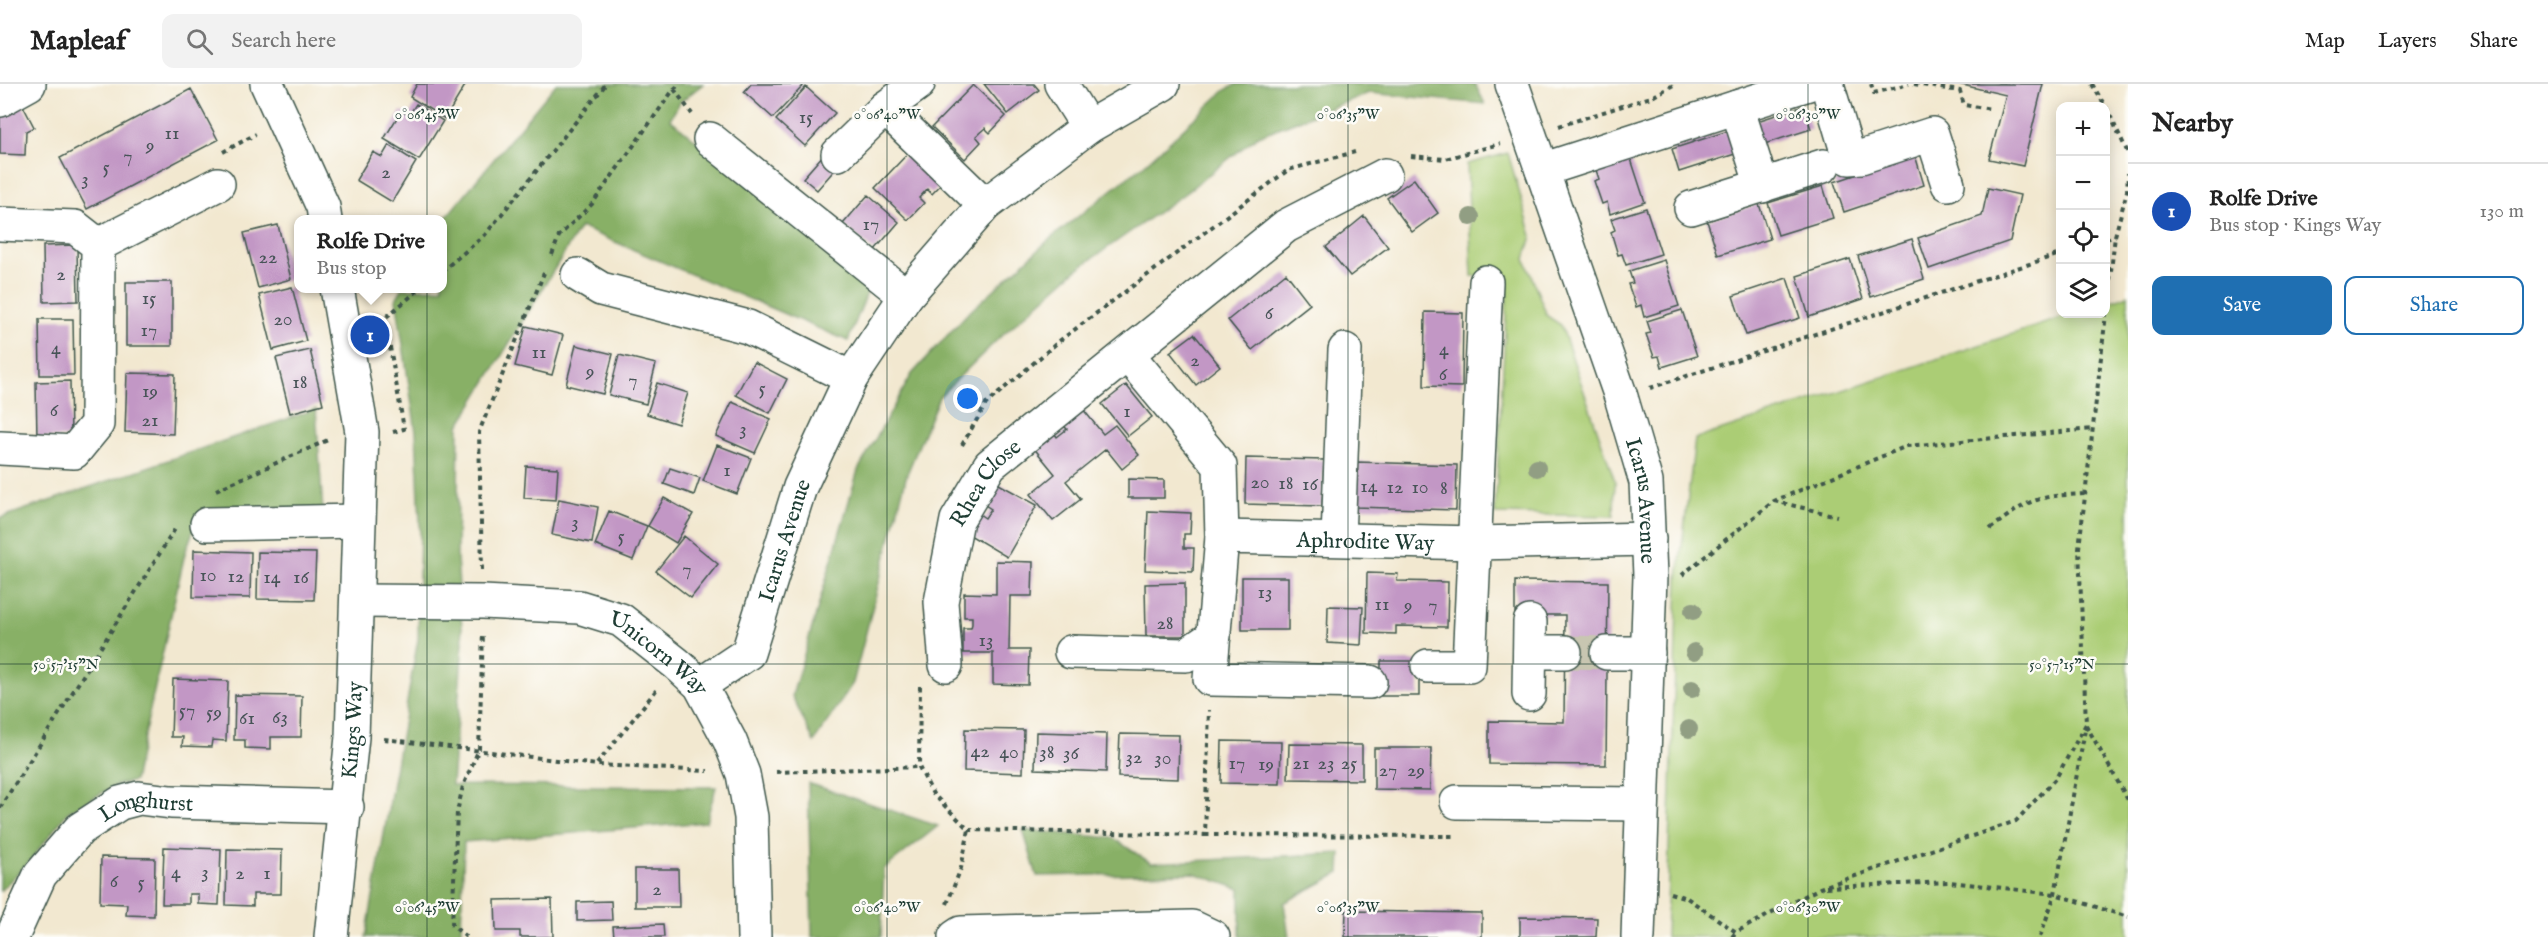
<!DOCTYPE html>
<html lang="en">
<head>
<meta charset="utf-8">
<style>
	:root { --surface:#fff; --page:#f2f2f2; --text:#222; --muted:#767676; --line:#e0e0e0; --accent:#1f6fb2 }
	body { margin:0; font-family:"IM FELL English",serif; background:var(--page); color:var(--text) }
	.controls { position:absolute; right:18px; top:18px; display:grid; overflow:hidden; border-radius:12px; box-shadow:0 3px 15px #0003 }
	.controls button { width:54px; height:54px; display:grid; place-items:center; padding:0; border:0; border-bottom:2px solid var(--line); background:var(--surface); color:var(--text); font:30px sans-serif }
	.you { position:absolute; left:968px; top:315px; width:21px; height:21px; margin:-15px; border:4px solid #fff; border-radius:50%; background:#1a73e8; box-shadow:0 0 0 9px #1a73e833 }
	.badge { display:grid; place-items:center; width:39px; height:39px; border-radius:50%; background:var(--accent); color:#fff; font-size:20px; font-weight:700 }
	.pin { position:absolute; translate:-50% -50%; border:3px solid #fff; box-shadow:0 2px 6px #0006 }
	.popup { position:absolute; left:294px; top:131px; width:153px; height:78px; box-sizing:border-box; display:grid; place-content:center; border-radius:12px; background:var(--surface); filter:drop-shadow(0 2px 4px #0005); font-size:20px; white-space:nowrap; color:var(--muted) }
	.popup b { font-size:22px; color:var(--text) }
	.popup::after { content:''; position:absolute; left:50%; top:100%; margin-left:-12px; border:12px solid transparent; border-top-color:var(--surface) }
	.list { margin:0; padding:0; list-style:none }
	h2 { display:flex; justify-content:space-between; align-items:center; height:78px; margin:0; padding:0 24px; font-size:26px }
	h2 small { font-size:20px; font-weight:400; color:var(--muted) }
	.list li { display:grid; grid-template-columns:39px 1fr auto; gap:18px; align-items:center; box-sizing:border-box; height:96px; padding:0 24px; border-top:2px solid var(--line) }
	.list b { display:block; font-size:22px; white-space:nowrap }
	.list p { margin:0; font-size:20px; white-space:nowrap; color:var(--muted) }
	.list em { font-size:20px; font-style:normal; color:var(--muted) }
	.actions { display:flex; gap:12px; padding:18px 24px }
	.actions a { flex:1; padding:14px 0; border:2px solid var(--accent); border-radius:12px; text-align:center; font-size:21px; color:var(--accent) }
	.actions .main { background:var(--accent); color:#fff }
	.icon { flex:none; width:33px; height:33px; fill:none; stroke:currentColor; stroke-width:2; stroke-linecap:round; stroke-linejoin:round }
	.map { position:relative; flex:none; width:2128px; height:853px; overflow:hidden }
	header { display:flex; align-items:center; gap:36px; box-sizing:border-box; height:84px; padding:0 30px; background:var(--surface); border-bottom:2px solid var(--line) }
	header strong { font-size:28px }
	nav { display:flex; gap:33px; margin-inline-start:auto; font-size:21px }
	.search { width:420px; height:54px; background:var(--page); display:flex; align-items:center; gap:15px; box-sizing:border-box; padding:0 21px; border-radius:12px; color:var(--muted); font-size:22px }
	main { display:flex }
	aside { flex:1; background:var(--surface) }
	.map>svg:first-child { display:block }
</style>
</head>
<body>
<header>
<strong>Mapleaf</strong>
<div class="search"><svg class="icon" aria-label="search" viewBox="0 0 24 24"><circle cx="10" cy="10" r="6"/><path d="M15 15l6 6"/></svg>Search here</div>
<nav><a>Map</a><a>Layers</a><a>Share</a></nav>
</header>
<main>
<div class="map">
<svg width="2128" height="853" viewBox="0 0 2128 853">
	<rect width="100%" height="100%" fill="#fdfcf7"/>
	<filter id="ink" filterUnits="userSpaceOnUse"><feTurbulence type="fractalNoise" baseFrequency=".0167" numOctaves="2"/><feDisplacementMap in="SourceGraphic" scale="12" xChannelSelector="R" yChannelSelector="G"/><feConvolveMatrix kernelMatrix="1 2 1 2 8 2 1 2 1" color-interpolation-filters="sRGB"/></filter>
	<filter id="wash" filterUnits="userSpaceOnUse"><feTurbulence type="fractalNoise" baseFrequency=".008" numOctaves="4" result="noise"/><feDisplacementMap in="SourceGraphic" scale="24" xChannelSelector="R" yChannelSelector="G"/><feGaussianBlur stdDeviation="1.35" result="paint"/><feColorMatrix in="noise" values="0 0 0 0 0 0 0 0 0 0 0 0 0 0 0 0 0 1.4 0 .05"/><feComposite in="paint" operator="in"/></filter>
	<g filter="url(#wash)">
		<rect width="100%" height="100%" fill="#f2e8d0"/>
		<!-- green -->
		<path fill="#abcd75" stroke="#658554" stroke-width="1.5" d="M 1508,69 L 1532,152 L 1525,175 L 1547,232 L 1561,241 L 1615,397 L 1614,432 L 1495,430 L 1508,193 L 1472,192 L 1467,80 Z
			M 2128,211 L 2128,853 L 1666,853 L 1678,494 L 1695,355 L 2073,230 L 2106,230 L 2106,219 Z"/>
		<!-- forest -->
		<path fill="#88b066" stroke="#54764d" stroke-width="1.5" d="M 556,0 L 703,0 L 680,18 L 670,35 L 871,199 L 848,257 L 580,143 L 459,342 L 457,474 L 463,558 L 452,701 L 716,703 L 706,738 L 464,758 L 461,847 L 457,853 L 366,853 L 418,555 L 420,440 L 416,348 L 396,215 L 402,205 L 442,204 L 442,138 Z
			M 1237,0 L 1475,0 L 1485,20 L 1369,9 L 1258,52 L 1184,110 L 1076,186 L 998,255 L 939,313 L 907,390 L 853,599 L 814,658 L 792,612 L 858,386 L 912,290 L 966,231 L 1051,154 L 1146,79 L 1225,6 Z
			M 316,325 L 323,428 L 198,434 L 185,469 L 134,697 L 116,701 L 68,728 L 29,778 L 0,807 L 0,434 Z
			M 808,699 L 938,742 L 884,785 L 881,853 L 812,853 Z
			M 1023,746 L 1113,754 L 1151,779 L 1341,769 L 1340,789 L 1284,819 L 1289,853 L 1240,853 L 1240,805 L 1194,789 L 1037,792 Z"/>
		<g id="blocks">
			<!-- building -->
			<path fill="#c297c5" d="M 417,0 L 466,0 L 445,35 L 410,13 Z
				M 751,0 L 801,0 L 803,2 L 773,34 L 744,8 Z
				M 984,0 L 1034,0 L 1039,6 L 1008,30 Z
				M 1958,0 L 2043,0 L 2023,82 L 1989,75 L 2006,11 Z
				M 973,1 L 1006,32 L 990,49 L 985,44 L 976,52 L 981,58 L 965,75 L 932,43 Z
				M 806,3 L 835,29 L 805,62 L 776,36 Z
				M 191,5 L 218,56 L 87,125 L 60,74 Z
				M 20,16 L 34,43 L 26,47 L 25,71 L 0,70 L 0,26 Z
				M 416,20 L 443,37 L 419,76 L 384,55 L 401,27 L 409,31 Z
				M 1804,22 L 1811,45 L 1758,62 L 1751,39 Z
				M 1728,47 L 1735,70 L 1679,88 L 1672,65 Z
				M 389,61 L 416,78 L 392,118 L 356,96 L 373,68 L 382,73 Z
				M 915,62 L 948,93 L 932,110 L 927,105 L 919,114 L 924,119 L 908,136 L 875,104 Z
				M 824,70 L 838,82 L 817,106 L 803,94 Z
				M 1915,71 L 1924,101 L 1844,128 L 1834,98 Z
				M 1630,72 L 1645,118 L 1610,130 L 1607,118 L 1602,120 L 1594,97 L 1599,95 L 1595,83 Z
				M 1414,95 L 1438,129 L 1412,148 L 1387,114 Z
				M 1823,102 L 1833,134 L 1778,151 L 1768,119 Z
				M 1988,104 L 2020,111 L 2010,157 L 1929,185 L 1918,154 L 1982,132 Z
				M 868,111 L 899,138 L 874,167 L 843,140 Z
				M 1759,120 L 1770,155 L 1718,171 L 1707,137 Z
				M 1646,124 L 1661,170 L 1626,181 L 1622,170 L 1618,171 L 1611,148 L 1615,146 L 1611,135 Z
				M 1364,132 L 1388,163 L 1350,192 L 1326,163 Z
				M 278,141 L 291,195 L 258,204 L 244,149 Z
				M 1912,155 L 1924,195 L 1871,213 L 1858,172 Z
				M 77,161 L 78,217 L 44,218 L 43,162 Z
				M 1850,175 L 1863,215 L 1809,233 L 1797,192 Z
				M 1664,176 L 1679,222 L 1644,233 L 1641,221 L 1636,223 L 1628,200 L 1633,199 L 1629,187 Z
				M 1286,189 L 1310,220 L 1252,266 L 1228,236 Z
				M 1787,194 L 1800,234 L 1746,251 L 1733,212 Z
				M 126,198 L 172,198 L 172,262 L 126,262 Z
				M 292,203 L 306,257 L 273,266 L 259,211 Z
				M 1682,226 L 1697,272 L 1662,283 L 1659,272 L 1654,273 L 1646,250 L 1651,249 L 1647,237 Z
				M 1425,228 L 1463,229 L 1462,303 L 1424,302 Z
				M 39,235 L 73,235 L 74,291 L 40,291 Z
				M 526,242 L 563,251 L 552,291 L 515,282 Z
				M 1194,250 L 1220,282 L 1196,301 L 1170,268 Z
				M 576,261 L 613,270 L 603,310 L 566,301 Z
				M 310,266 L 323,320 L 290,329 L 276,274 Z
				M 619,271 L 656,280 L 646,320 L 609,311 Z
				M 754,278 L 787,295 L 770,329 L 736,311 Z
				M 127,289 L 175,290 L 173,350 L 125,348 Z
				M 70,297 L 71,353 L 37,354 L 36,298 Z
				M 657,299 L 688,309 L 678,340 L 647,330 Z
				M 1126,301 L 1152,333 L 1128,352 L 1102,320 Z
				M 732,318 L 771,335 L 755,369 L 716,352 Z
				M 1082,324 L 1103,350 L 1115,341 L 1139,371 L 1122,385 L 1106,365 L 1066,397 L 1081,415 L 1053,437 L 1031,410 L 1055,390 L 1033,363 L 1053,347 L 1057,353 L 1067,345 L 1062,340 Z
				M 717,361 L 751,374 L 737,410 L 703,397 Z
				M 1246,374 L 1324,376 L 1322,422 L 1245,420 Z
				M 1356,378 L 1457,381 L 1456,426 L 1355,423 Z
				M 526,382 L 558,384 L 556,416 L 524,414 Z
				M 670,384 L 700,394 L 694,411 L 664,400 Z
				M 1128,395 L 1164,396 L 1164,414 L 1128,414 Z
				M 997,399 L 1037,421 L 1007,473 L 968,450 L 979,430 L 985,434 L 991,425 L 985,421 Z
				M 664,414 L 693,430 L 676,459 L 648,442 Z
				M 559,415 L 598,423 L 592,459 L 552,451 Z
				M 609,427 L 647,442 L 633,476 L 595,461 Z
				M 1148,427 L 1191,429 L 1190,450 L 1184,450 L 1184,464 L 1194,464 L 1193,488 L 1145,486 Z
				M 684,452 L 718,480 L 691,514 L 656,487 Z
				M 194,466 L 251,468 L 250,514 L 193,513 Z
				M 258,468 L 316,469 L 314,516 L 257,515 Z
				M 996,477 L 1033,478 L 1032,512 L 1010,512 L 1009,566 L 1029,566 L 1028,601 L 993,600 L 993,569 L 963,569 L 963,544 L 971,544 L 972,540 L 972,533 L 964,533 L 964,509 L 996,510 Z
				M 1367,489 L 1398,490 L 1397,497 L 1448,498 L 1447,543 L 1396,542 L 1396,550 L 1366,549 Z
				M 1242,493 L 1288,493 L 1288,546 L 1242,546 Z
				M 1515,497 L 1608,498 L 1606,681 L 1489,680 L 1489,637 L 1564,638 L 1565,531 L 1515,531 Z
				M 1185,499 L 1185,552 L 1146,552 L 1145,500 Z
				M 1328,522 L 1363,523 L 1361,561 L 1327,559 Z
				M 1381,577 L 1419,577 L 1419,612 L 1381,612 Z
				M 173,595 L 228,597 L 226,657 L 212,656 L 211,663 L 182,662 L 183,653 L 171,653 Z
				M 235,611 L 302,612 L 301,653 L 271,653 L 271,665 L 245,664 L 245,656 L 234,656 Z
				M 965,645 L 1024,646 L 1023,689 L 964,687 Z
				M 1036,648 L 1107,650 L 1106,688 L 1035,685 Z
				M 1120,650 L 1179,651 L 1178,695 L 1118,693 Z
				M 1222,657 L 1281,658 L 1280,700 L 1221,699 Z
				M 1289,660 L 1362,661 L 1362,696 L 1288,695 Z
				M 1374,664 L 1431,664 L 1430,706 L 1374,705 Z
				M 164,763 L 221,765 L 219,821 L 198,820 L 198,810 L 189,810 L 189,820 L 162,820 Z
				M 227,765 L 282,766 L 281,810 L 253,810 L 253,822 L 226,821 Z
				M 101,773 L 155,774 L 154,832 L 126,831 L 127,820 L 100,819 Z
				M 635,785 L 678,785 L 679,823 L 635,823 Z
				M 552,815 L 553,853 L 520,853 L 520,847 L 496,847 L 495,816 Z
				M 611,817 L 612,836 L 577,837 L 577,818 Z
				M 1346,827 L 1482,829 L 1482,853 L 1345,853 Z
				M 1520,833 L 1597,834 L 1596,853 L 1520,853 Z
				M 663,840 L 664,853 L 614,853 L 613,842 Z"/>
		</g>
	</g>
	<g filter="url(#ink)">
		<use href="#blocks" fill-opacity="0" stroke="#3f574b" stroke-width="1.5"/>
		<g fill="none" stroke-linecap="round" stroke-linejoin="round">
			<!-- minor-tunnel -->
			<path stroke="#c8c6b1" stroke-width="33" stroke-dasharray="33 16" stroke-linecap="butt" d="M 1565,568 L 1607,569"/>
			<!-- minor casing -->
			<g stroke="#3f574b" stroke-width="36">
				<g id="minor">
					<path d="M 267,0 L 323,123 L 325,136"/>
					<path d="M 1061,0 L 1088,43"/>
					<path id="s1" d="M 1512,0 L 1621,313 L 1646,398 L 1650,492 L 1638,853"/>
					<path d="M 1827,0 L 1849,74 L 1861,73 L 1932,50 L 1948,100"/>
					<path d="M 0,16 L 29,0"/>
					<path d="M 1737,23 L 1762,102"/>
					<path d="M 885,24 L 918,0"/>
					<path d="M 710,55 L 906,212"/>
					<path d="M 838,70 L 885,24 L 985,121"/>
					<path d="M 1542,86 L 1808,0"/>
					<path d="M 1691,124 L 1823,82"/>
					<path d="M 0,140 L 75,143 L 98,161 L 97,340 L 74,368 L 0,364"/>
					<path d="M 98,161 L 218,100"/>
					<path d="M 578,191 L 601,205 L 748,243 L 851,294"/>
					<path d="M 1128,271 L 1220,382 L 1222,453"/>
					<path d="M 207,440 L 358,437"/>
					<path d="M 1338,455 L 1345,266"/>
					<path id="s2" d="M 357,517 L 483,518 L 579,523 L 621,536 L 677,580 L 700,601 L 730,657 L 743,690 L 751,733 L 754,853"/>
					<path d="M 1071,568 L 1186,571 L 1214,552"/>
					<path d="M 1530,568 L 1565,568"/>
					<path d="M 1607,569 L 1648,569"/>
					<path id="s3" d="M 946,581 L 941,518 L 957,436 L 990,381 L 1286,142 L 1385,91"/>
					<path d="M 1428,582 L 1469,582 L 1486,198"/>
					<path id="s4" d="M 1370,598 L 1210,595 L 1222,453 L 1476,459 L 1649,455"/>
					<path id="s5" d="M 700,601 L 748,569 L 800,403 L 851,294 L 906,212 L 985,121 L 1088,43 L 1163,0"/>
					<path d="M 1529,610 L 1530,538"/>
					<path d="M 1457,718 L 1642,720"/>
					<path id="s6" d="M 12,853 L 40,791 L 80,745 L 120,719 L 139,714 L 171,718 L 347,723"/>
					<path id="s7" d="M 331,853 L 352,653 L 362,348 L 337,204"/>
					<path d="M 955,853 L 961,849 L 1192,843 L 1213,853"/>
				</g>
			</g>
			<!-- path -->
			<path stroke="#3f574b" stroke-width="4" stroke-dasharray="4.5 4.5" stroke-linecap="butt" d="M 1871,0 L 1874,9 L 1909,0
				M 1914,0 L 1960,7 L 1964,21 L 1992,25
				M 2092,0 L 2105,22
				M 674,5 L 692,30
				M 2106,23 L 2128,69
				M 1559,42 L 1654,12 L 1675,0
				M 223,68 L 256,50
				M 1411,72 L 1445,75 L 1500,60
				M 2106,155 L 2115,152
				M 552,171 L 559,152 L 592,120 L 674,5 L 680,0
				M 442,187 L 485,151 L 606,0
				M 1650,304 L 2060,170
				M 393,348 L 404,345 L 385,234 L 421,204
				M 962,361 L 986,320 L 1058,258 L 1288,86 L 1355,68
				M 216,406 L 330,355
				M 1774,417 L 1837,432
				M 1990,445 C 2030,415 2035,412 2085,410
				M 482,486 L 479,348 L 544,189
				M 1682,491 L 1774,417 L 1907,362 L 2093,345
				M 920,602 L 919,683 L 933,710 L 969,746 L 1205,751 L 1209,626
				M 2086,641 L 2128,716
				M 384,655 L 597,681 L 708,687
				M 597,680 L 658,604
				M 776,688 L 919,683
				M 0,724 L 175,445
				M 1205,751 L 1453,752
				M 1826,803 L 1950,798 L 2055,810 L 2128,833
				M 1670,809 L 1687,814 L 1736,848 L 1820,804 L 2016,737 L 2056,694 L 2086,640 L 2079,464 L 2115,152 L 2127,107 L 2128,89
				M 947,820 L 961,784 L 969,746
				M 466,853 L 452,841 L 457,728 L 463,702 L 479,665 L 483,549
				M 1732,853 L 1736,848
				M 2040,853 L 2055,810 L 2085,646"/>
			<!-- minor -->
			<use href="#minor" stroke="#fff" stroke-width="33"/>
		</g>
		<!-- trees -->
		<g fill="#919e83">
			<circle cx="1471" cy="133" r="9"/>
			<circle cx="1537" cy="384" r="9"/>
			<circle cx="1693" cy="527" r="9"/>
			<circle cx="1694" cy="568" r="9"/>
			<circle cx="1692" cy="605" r="9"/>
			<circle cx="1689" cy="645" r="9"/>
		</g>
	</g>
	<!-- ticks -->
	<path fill="none" stroke="#1f3d34" stroke-width="1.5" stroke-opacity="0.45" d="M 427,0 L 427,853M 887,0 L 887,853M 1348,0 L 1348,853M 1808,0 L 1808,853M 0,580 L 2128,580"/>
	<g text-anchor="middle" stroke-width="5" stroke-linejoin="round" paint-order="stroke">
		<!-- number labels -->
		<g font-size="20" fill="#485458">
			<text x="806" y="39">15</text>
			<text x="172" y="55">11</text>
			<text x="150" y="67">9</text>
			<text x="128" y="78">7</text>
			<text x="106" y="89">5</text>
			<text x="386" y="94">2</text>
			<text x="85" y="101">3</text>
			<text x="871" y="146">17</text>
			<text x="268" y="179">22</text>
			<text x="61" y="196">2</text>
			<text x="149" y="220">15</text>
			<text x="1269" y="235">6</text>
			<text x="283" y="241">20</text>
			<text x="149" y="252">17</text>
			<text x="56" y="270">4</text>
			<text x="1444" y="271">4</text>
			<text x="539" y="274">11</text>
			<text x="1195" y="282">2</text>
			<text x="590" y="293">9</text>
			<text x="1443" y="296">6</text>
			<text x="633" y="302">7</text>
			<text x="300" y="304">18</text>
			<text x="762" y="310">5</text>
			<text x="150" y="313">19</text>
			<text x="54" y="332">6</text>
			<text x="1127" y="333">1</text>
			<text x="150" y="342">21</text>
			<text x="743" y="351">3</text>
			<text x="727" y="392">1</text>
			<text x="1260" y="404">20</text>
			<text x="1286" y="405">18</text>
			<text x="1310" y="406">16</text>
			<text x="1369" y="408">14</text>
			<text x="1395" y="409">12</text>
			<text x="1420" y="409">10</text>
			<text x="1444" y="410">8</text>
			<text x="575" y="444">3</text>
			<text x="621" y="458">5</text>
			<text x="687" y="491">7</text>
			<text x="208" y="497">10</text>
			<text x="236" y="498">12</text>
			<text x="272" y="499">14</text>
			<text x="301" y="499">16</text>
			<text x="1265" y="514">13</text>
			<text x="1382" y="526">11</text>
			<text x="1408" y="527">9</text>
			<text x="1433" y="527">7</text>
			<text x="1165" y="545">28</text>
			<text x="986" y="562">13</text>
			<text x="187" y="632">57</text>
			<text x="214" y="634">59</text>
			<text x="280" y="639">63</text>
			<text x="247" y="640">61</text>
			<text x="980" y="673">42</text>
			<text x="1009" y="674">40</text>
			<text x="1047" y="674">38</text>
			<text x="1071" y="675">36</text>
			<text x="1134" y="679">32</text>
			<text x="1163" y="680">30</text>
			<text x="1237" y="685">17</text>
			<text x="1301" y="685">21</text>
			<text x="1326" y="685">23</text>
			<text x="1349" y="685">25</text>
			<text x="1266" y="686">19</text>
			<text x="1388" y="692">27</text>
			<text x="1416" y="692">29</text>
			<text x="176" y="794">4</text>
			<text x="205" y="794">3</text>
			<text x="240" y="795">2</text>
			<text x="267" y="795">1</text>
			<text x="114" y="803">6</text>
			<text x="141" y="804">5</text>
			<text x="657" y="811">2</text>
		</g>
		<!-- street labels -->
		<g font-size="22" fill="#1f3d34" stroke="#fdfcf7">
			<text dy="8" stroke="none"><textPath href="#s3" startOffset="194">Rhea Close</textPath></text>
			<text dy="8" stroke="none"><textPath href="#s1" startOffset="438">Icarus Avenue</textPath></text>
			<text dy="8" stroke="none"><textPath href="#s4" startOffset="446">Aphrodite Way</textPath></text>
			<text dy="8" stroke="none"><textPath href="#s5" startOffset="176">Icarus Avenue</textPath></text>
			<text dy="8" stroke="none"><textPath href="#s2" startOffset="316">Unicorn Way</textPath></text>
			<text dy="8" stroke="none"><textPath href="#s7" startOffset="208">Kings Way</textPath></text>
			<text dy="8" stroke="none"><textPath href="#s6" startOffset="202">Longhurst</textPath></text>
		</g>
	</g>
	<g font-size="15" text-anchor="middle" fill="#1f3d34" stroke="#fdfcf7" stroke-width="5" stroke-linejoin="round" paint-order="stroke">
		<text x="427" y="35">0°06'45"W</text>
		<text x="887" y="35">0°06'40"W</text>
		<text x="1348" y="35">0°06'35"W</text>
		<text x="1808" y="35">0°06'30"W</text>
		<text x="66" y="585">50°57'15"N</text>
		<text x="2062" y="585">50°57'15"N</text>
		<text x="427" y="828">0°06'45"W</text>
		<text x="887" y="828">0°06'40"W</text>
		<text x="1348" y="828">0°06'35"W</text>
		<text x="1808" y="828">0°06'30"W</text>
	</g>
</svg>
<div class="controls">
<button>+</button>
<button>−</button>
<button><svg class="icon" aria-label="locate" viewBox="0 0 24 24"><circle cx="12" cy="12" r="6"/><path d="M12 2v4M12 18v4M2 12h4M18 12h4"/></svg></button>
<button><svg class="icon" aria-label="layers" viewBox="0 0 24 24"><path d="M12 4l9 5-9 5-9-5zM3 14l9 5 9-5"/></svg></button>
</div>
<div class="you"></div>
<div class="pin badge" style="left:370px;top:251px;background:#1a4fb4">1</div>
<div class="popup"><b>Rolfe Drive</b>Bus stop</div>
</div>
<aside>
<h2>Nearby<small></small></h2>
<ul class="list">
<li><span class="badge" style="background:#1a4fb4">1</span><div><b>Rolfe Drive</b><p>Bus stop · Kings Way</p></div><em>130 m</em></li>
</ul>
<div class="actions"><a class="main">Save</a><a>Share</a></div>
</aside>
</main>
</body>
</html>
